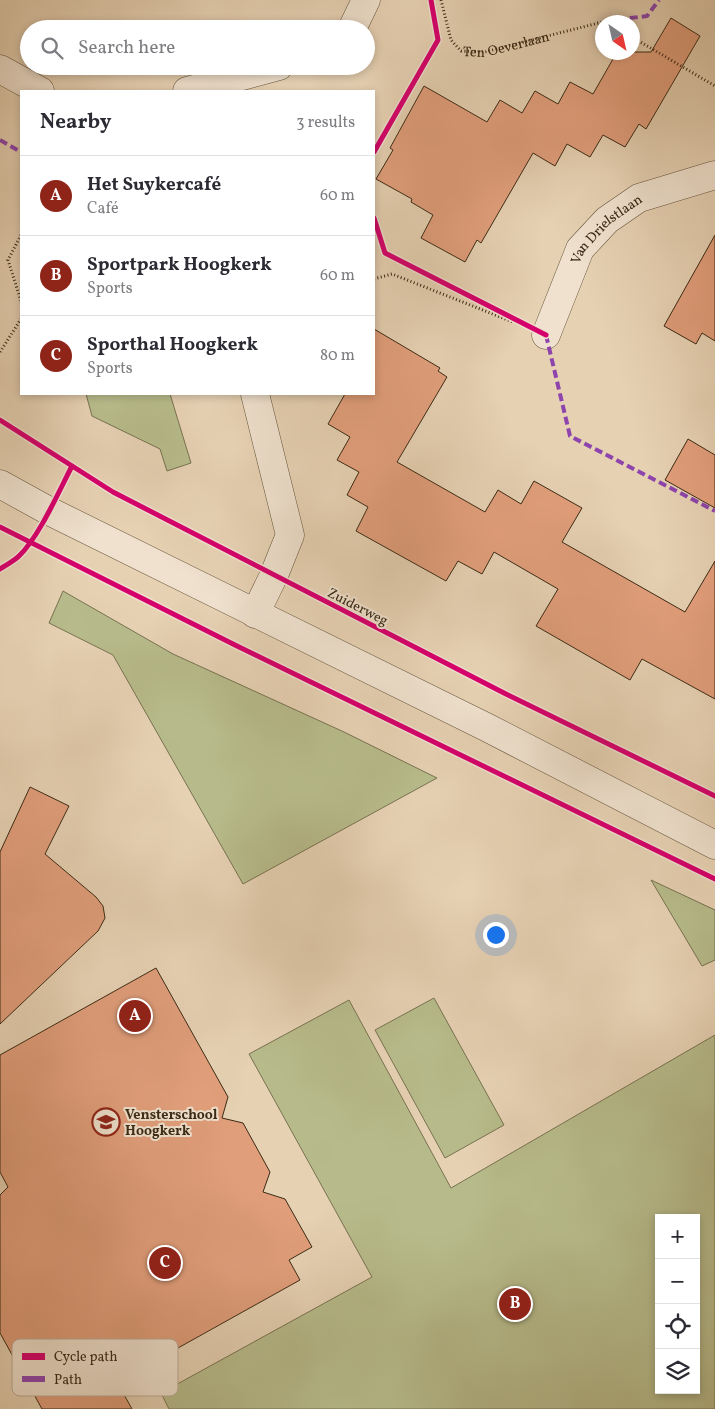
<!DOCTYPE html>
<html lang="en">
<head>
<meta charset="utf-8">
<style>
	:root { --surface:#fff; --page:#f7f7f7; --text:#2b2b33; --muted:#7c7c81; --line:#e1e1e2; --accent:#8f2418 }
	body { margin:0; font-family:Vollkorn,serif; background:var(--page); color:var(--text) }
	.controls { position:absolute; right:15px; bottom:15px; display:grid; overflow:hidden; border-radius:0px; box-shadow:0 2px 8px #0003 }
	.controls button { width:45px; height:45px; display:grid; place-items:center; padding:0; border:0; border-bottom:1px solid var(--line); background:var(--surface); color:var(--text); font:25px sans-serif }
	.compass { position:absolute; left:595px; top:15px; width:45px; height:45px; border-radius:50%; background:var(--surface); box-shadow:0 2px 8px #0003; rotate:146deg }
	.you { position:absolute; left:495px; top:934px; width:18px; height:18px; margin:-12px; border:4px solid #fff; border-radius:50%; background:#1a73e8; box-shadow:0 0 0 8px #1a73e833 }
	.badge { display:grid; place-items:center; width:32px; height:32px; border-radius:50%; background:var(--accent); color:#fff; font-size:16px; font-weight:700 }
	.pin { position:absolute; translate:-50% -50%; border:2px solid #fff; box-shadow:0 1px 5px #0006 }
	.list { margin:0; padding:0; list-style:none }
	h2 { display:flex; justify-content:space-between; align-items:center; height:65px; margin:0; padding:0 20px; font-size:21px }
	h2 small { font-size:16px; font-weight:400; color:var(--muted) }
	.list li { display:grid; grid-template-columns:32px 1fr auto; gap:15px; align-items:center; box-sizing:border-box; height:80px; padding:0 20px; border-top:1px solid var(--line) }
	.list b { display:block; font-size:19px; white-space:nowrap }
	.list p { margin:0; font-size:16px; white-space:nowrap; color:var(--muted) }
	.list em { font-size:16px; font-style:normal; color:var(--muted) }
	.icon { flex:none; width:28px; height:28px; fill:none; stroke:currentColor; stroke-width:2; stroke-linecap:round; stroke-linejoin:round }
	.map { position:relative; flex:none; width:715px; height:1409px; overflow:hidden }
	.search { position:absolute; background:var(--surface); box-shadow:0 2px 8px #0003; left:20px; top:20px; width:355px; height:55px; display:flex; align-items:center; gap:12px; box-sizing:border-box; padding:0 18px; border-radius:28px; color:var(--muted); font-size:19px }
	.panel { position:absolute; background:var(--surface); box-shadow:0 2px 8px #0003; left:20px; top:90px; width:355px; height:305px; border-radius:0px }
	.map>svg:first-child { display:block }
</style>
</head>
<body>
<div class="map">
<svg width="715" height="1409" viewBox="0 0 715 1409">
	<rect width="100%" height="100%" fill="#e6d1b3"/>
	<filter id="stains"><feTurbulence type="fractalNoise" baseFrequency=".004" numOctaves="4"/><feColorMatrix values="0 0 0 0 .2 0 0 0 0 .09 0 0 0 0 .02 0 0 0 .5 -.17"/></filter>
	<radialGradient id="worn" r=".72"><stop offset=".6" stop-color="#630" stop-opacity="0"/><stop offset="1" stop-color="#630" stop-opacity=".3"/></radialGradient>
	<!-- green -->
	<path fill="#b7bb8b" stroke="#787250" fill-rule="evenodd" d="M 86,394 L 170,394 L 191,463 L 167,471 L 160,449 L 92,416 Z
		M 63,591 L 173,654 L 344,732 L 437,778 L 243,884 L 113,655 L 49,623 Z
		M 651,880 L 715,910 L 715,960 L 702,966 Z
		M 434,998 L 504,1125 L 445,1158 L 375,1030 Z
		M 349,1000 L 451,1188 L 715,1035 L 715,1409 L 169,1409 L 161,1393 L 372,1277 L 249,1054 ZM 659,1218 L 696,1218 L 696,1390 L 659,1390 Z"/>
	<!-- building -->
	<path fill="#e19e7b" stroke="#3a2a15" d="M 671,18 L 700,36 L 646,129 L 639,124 L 625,147 L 603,135 L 590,157 L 567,144 L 555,166 L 533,153 L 481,243 L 477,240 L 465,262 L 421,238 L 433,215 L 411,202 L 412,199 L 376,179 L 393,150 L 390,148 L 424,86 L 487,122 L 500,100 L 522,113 L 535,91 L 558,104 L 570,82 L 593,94 L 617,52 L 651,52 Z
		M 715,235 L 715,341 L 702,333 L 696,344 L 664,326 Z
		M 374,329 L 440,368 L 438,371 L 447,377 L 397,462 L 485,512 L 498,490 L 521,504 L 534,481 L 582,508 L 562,542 L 685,612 L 715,561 L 715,699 L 642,659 L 630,680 L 536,626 L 558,589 L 494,552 L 482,574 L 458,561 L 446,581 L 356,531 L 368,507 L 347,495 L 359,472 L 337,460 L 350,437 L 328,424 L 345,394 L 374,394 Z
		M 688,439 L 715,455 L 715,508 L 665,480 Z
		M 30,787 L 69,806 L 45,854 L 96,897 L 103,906 L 105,918 L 98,931 L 0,1024 L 0,852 Z
		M 156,968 L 228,1097 L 222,1118 L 243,1123 L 270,1172 L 263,1192 L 285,1199 L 312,1247 L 289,1260 L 300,1280 L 117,1382 L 132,1409 L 42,1409 L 0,1333 L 0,1195 L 8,1187 L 0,1172 L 0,1055 Z"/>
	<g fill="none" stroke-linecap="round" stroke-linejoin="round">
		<!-- minor casing -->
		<g stroke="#65543c" stroke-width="29">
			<g id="minor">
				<path d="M 352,29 L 366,0"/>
				<path d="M 0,69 L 40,91"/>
				<path d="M 187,91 L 279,66"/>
				<path id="s2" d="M 546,335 L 580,249 L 607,220 L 639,198 L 715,175"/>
				<path d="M 255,394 L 290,535 L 274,575 L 255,614"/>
				<path d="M 0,484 L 49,511 L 486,727 L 715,845"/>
			</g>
		</g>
		<!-- path -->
		<g stroke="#3a2a15" stroke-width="3" stroke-dasharray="1 2.5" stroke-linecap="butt">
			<path id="s1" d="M 441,0 L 451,40 L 461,51 L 485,52 L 606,21 L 608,22"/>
			<path d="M 632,37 L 715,86"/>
			<path d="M 21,235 L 8,260 L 21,301"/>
			<path d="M 374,279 L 392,274 L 513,322"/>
			<path d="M 0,352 L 21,319"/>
		</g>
		<!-- minor -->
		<use href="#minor" stroke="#efe1ce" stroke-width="28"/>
		<!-- quiet -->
		<path stroke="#8e44ad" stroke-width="4" stroke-dasharray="8 4" stroke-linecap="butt" d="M 606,21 L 647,16 L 659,0
			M 0,140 L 21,152
			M 546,335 L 570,436 L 715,511"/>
		<!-- cycleway casing -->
		<g stroke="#efe1ce" stroke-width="8">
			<path id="cycleway" d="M 374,152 L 438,40 L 431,0
				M 374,218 L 385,253 L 546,335
				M 0,420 L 113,492 L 504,693 L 715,796
				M 0,527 L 235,645 L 715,879
				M 0,569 C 6,565 14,561 19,556 C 39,537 59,491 72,466"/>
		</g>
		<!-- cycleway -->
		<use href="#cycleway" stroke="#d6006c" stroke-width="5"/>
	</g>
	<!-- icons -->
	<defs>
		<g id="school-ring" transform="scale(1.4375)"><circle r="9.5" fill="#efe1ce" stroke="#8f2418" stroke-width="1.5"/><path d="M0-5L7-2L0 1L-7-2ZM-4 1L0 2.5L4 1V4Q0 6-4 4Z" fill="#8f2418"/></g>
	</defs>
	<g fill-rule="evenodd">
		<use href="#school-ring" x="106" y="1122"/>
	</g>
	<g text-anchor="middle" stroke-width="4" stroke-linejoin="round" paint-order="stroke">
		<!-- street labels -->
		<g font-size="14" fill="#3a2a15" stroke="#efe1ce">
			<text dy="5" stroke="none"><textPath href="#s1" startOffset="102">Ten Oeverlaan</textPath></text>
			<text dy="5" stroke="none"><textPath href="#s2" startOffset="125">Van Drielstlaan</textPath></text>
			<text transform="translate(358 606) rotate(27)" y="5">Zuiderweg</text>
		</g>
		<!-- poi labels -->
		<g font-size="14" font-weight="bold" fill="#3a2a15" stroke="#efe1ce" text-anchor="start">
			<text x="125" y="1119">Vensterschool<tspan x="125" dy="16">Hoogkerk</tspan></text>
		</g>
	</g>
	<!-- legend -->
	<rect x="12" y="1339" width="166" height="57" rx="8" fill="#efe1ce" stroke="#b9aa96" stroke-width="1"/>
	<rect x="22" y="1353" width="23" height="7" fill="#d6006c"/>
	<rect x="22" y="1376" width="23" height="6" fill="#8e44ad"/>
	<g font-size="14" fill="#3a2a15">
		<text x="54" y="1361">Cycle path</text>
		<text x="54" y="1384">Path</text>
	</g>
	<rect width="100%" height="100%" filter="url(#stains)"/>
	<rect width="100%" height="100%" fill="url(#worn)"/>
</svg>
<div class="controls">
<button>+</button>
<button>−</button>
<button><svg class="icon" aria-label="locate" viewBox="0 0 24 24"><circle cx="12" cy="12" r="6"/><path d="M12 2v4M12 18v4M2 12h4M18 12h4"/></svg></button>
<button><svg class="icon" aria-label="layers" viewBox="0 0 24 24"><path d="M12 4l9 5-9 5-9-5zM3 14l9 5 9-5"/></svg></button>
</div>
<svg class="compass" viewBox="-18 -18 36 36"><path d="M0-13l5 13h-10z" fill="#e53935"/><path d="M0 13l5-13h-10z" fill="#7c7c81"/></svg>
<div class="you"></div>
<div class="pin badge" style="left:135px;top:1016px">A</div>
<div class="pin badge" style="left:515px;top:1304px">B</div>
<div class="pin badge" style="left:165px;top:1263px">C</div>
<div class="search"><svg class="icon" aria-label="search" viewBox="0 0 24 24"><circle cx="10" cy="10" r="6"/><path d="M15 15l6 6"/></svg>Search here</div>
<section class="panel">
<h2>Nearby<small>3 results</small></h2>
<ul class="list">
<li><span class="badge">A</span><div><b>Het Suykercafé</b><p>Café</p></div><em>60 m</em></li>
<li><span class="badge">B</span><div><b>Sportpark Hoogkerk</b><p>Sports</p></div><em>60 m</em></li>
<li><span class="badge">C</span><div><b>Sporthal Hoogkerk</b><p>Sports</p></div><em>80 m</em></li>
</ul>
</section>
</div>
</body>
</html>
